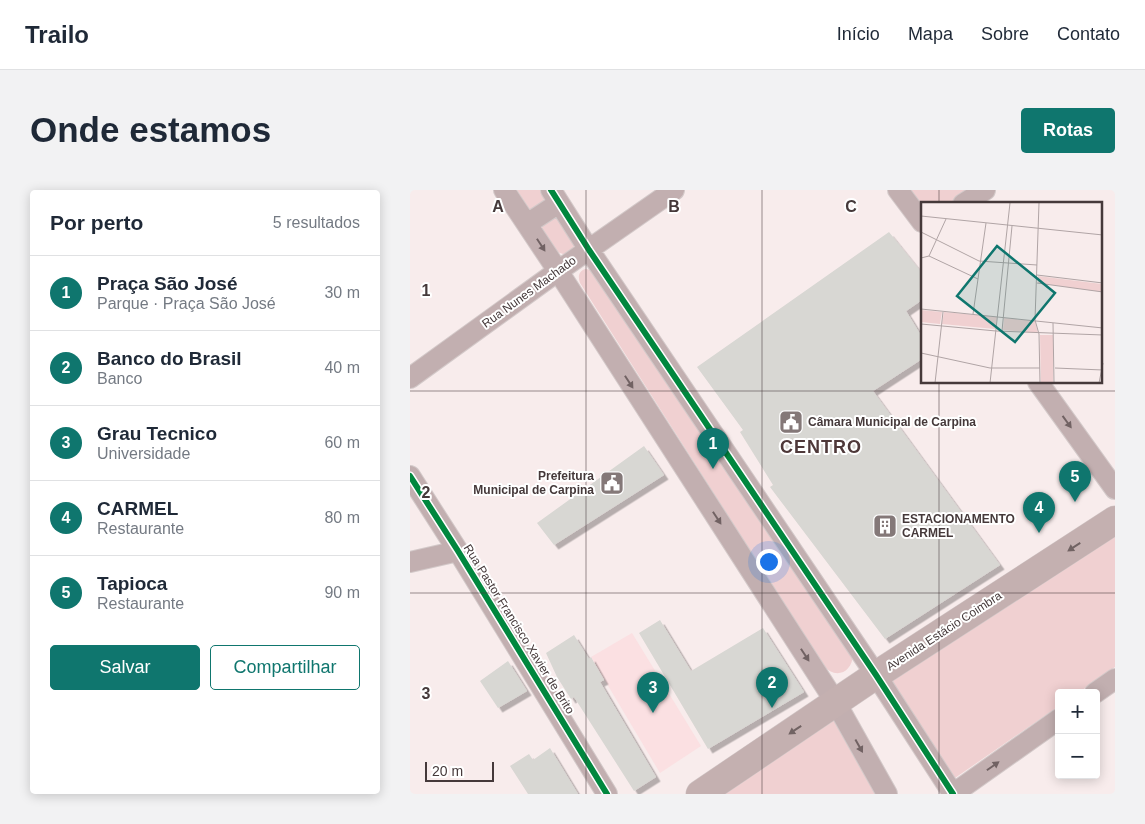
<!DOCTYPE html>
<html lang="pt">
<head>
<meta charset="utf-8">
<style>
	:root { --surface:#fff; --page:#f2f2f3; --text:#1f2937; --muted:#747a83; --line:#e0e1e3; --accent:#0f766e }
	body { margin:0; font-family:Arial,sans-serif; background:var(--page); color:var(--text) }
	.controls { position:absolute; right:15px; bottom:15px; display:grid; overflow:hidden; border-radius:5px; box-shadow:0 2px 12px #0003 }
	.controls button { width:45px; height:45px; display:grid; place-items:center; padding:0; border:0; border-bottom:1px solid var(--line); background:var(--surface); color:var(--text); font:25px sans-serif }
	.scale { position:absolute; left:15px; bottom:12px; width:69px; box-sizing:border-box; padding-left:5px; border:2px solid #45393a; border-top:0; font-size:14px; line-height:18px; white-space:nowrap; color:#45393a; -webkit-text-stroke:4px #fff; paint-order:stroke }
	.you { position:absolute; left:358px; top:371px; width:18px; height:18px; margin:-12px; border:4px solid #fff; border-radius:50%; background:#1a73e8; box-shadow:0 0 0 8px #1a73e833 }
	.badge { display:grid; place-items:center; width:32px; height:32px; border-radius:50%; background:var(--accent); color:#fff; font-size:16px; font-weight:700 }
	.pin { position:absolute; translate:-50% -41px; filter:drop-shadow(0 1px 2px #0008) }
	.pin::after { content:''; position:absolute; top:26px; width:18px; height:15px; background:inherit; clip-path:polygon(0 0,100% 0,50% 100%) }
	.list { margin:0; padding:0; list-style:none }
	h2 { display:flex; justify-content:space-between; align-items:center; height:65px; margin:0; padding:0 20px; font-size:21px }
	h2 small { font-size:16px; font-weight:400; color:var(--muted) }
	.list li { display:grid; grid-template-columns:32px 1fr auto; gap:15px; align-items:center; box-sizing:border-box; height:75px; padding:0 20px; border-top:1px solid var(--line) }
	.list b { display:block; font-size:19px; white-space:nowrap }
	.list p { margin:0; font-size:16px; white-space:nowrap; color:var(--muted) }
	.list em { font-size:16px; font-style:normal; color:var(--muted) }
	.actions { display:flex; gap:10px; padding:15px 20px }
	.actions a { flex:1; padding:11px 0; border:1px solid var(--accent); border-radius:5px; text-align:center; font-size:18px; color:var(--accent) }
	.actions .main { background:var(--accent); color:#fff }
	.map { position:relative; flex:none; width:705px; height:604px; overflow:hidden; border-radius:5px }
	header { display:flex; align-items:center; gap:30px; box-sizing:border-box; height:70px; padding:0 25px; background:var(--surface); border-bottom:1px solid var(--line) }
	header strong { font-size:24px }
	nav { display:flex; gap:28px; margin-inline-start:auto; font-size:18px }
	.intro { display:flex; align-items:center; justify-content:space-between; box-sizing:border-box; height:120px; padding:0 30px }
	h1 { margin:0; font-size:35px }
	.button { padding:12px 22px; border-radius:5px; background:var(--accent); color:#fff; font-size:18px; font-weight:700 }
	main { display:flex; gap:30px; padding:0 30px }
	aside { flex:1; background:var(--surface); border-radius:5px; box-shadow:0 2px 12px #0003 }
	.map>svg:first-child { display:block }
</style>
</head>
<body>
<header>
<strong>Trailo</strong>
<nav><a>Início</a><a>Mapa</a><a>Sobre</a><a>Contato</a></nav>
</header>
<div class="intro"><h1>Onde estamos</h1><a class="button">Rotas</a></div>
<main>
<aside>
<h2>Por perto<small>5 resultados</small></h2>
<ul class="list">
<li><span class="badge">1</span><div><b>Praça São José</b><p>Parque · Praça São José</p></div><em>30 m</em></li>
<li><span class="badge">2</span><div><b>Banco do Brasil</b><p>Banco</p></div><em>40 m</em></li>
<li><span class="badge">3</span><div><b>Grau Tecnico</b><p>Universidade</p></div><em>60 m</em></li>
<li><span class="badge">4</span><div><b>CARMEL</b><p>Restaurante</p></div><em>80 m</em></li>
<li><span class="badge">5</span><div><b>Tapioca</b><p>Restaurante</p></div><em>90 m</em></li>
</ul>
<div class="actions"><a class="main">Salvar</a><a>Compartilhar</a></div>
</aside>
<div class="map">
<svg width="705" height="604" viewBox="0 0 705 604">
	<defs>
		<filter id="shadow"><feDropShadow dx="4.5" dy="4.5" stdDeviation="0" flood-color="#0004"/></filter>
	</defs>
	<rect width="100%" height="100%" fill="#f8ecec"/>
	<!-- built -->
	<path fill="#fbe0e2" d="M 222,443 L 291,556 L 250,583 L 181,467 Z"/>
	<!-- green -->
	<path fill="#f0d0d1" d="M 107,0 L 130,0 L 166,53 L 164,59 L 156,65 L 147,62 Z
		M 494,0 L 572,0 L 550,14 L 512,14 L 512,23 Z
		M 175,79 L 182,80 L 443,465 C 442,483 425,490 413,475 L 170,93 C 168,87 168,82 175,79 Z
		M 705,339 L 705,477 L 668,503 L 649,503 L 649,516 L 542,590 L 477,488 Z
		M 420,524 L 465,604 L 300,604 Z"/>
	<!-- building -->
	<path fill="#d8d7d3" filter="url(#shadow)" d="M 479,42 L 512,83 L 512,110 L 496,121 L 512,147 L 512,169 L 463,201 L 590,375 L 475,449 L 360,297 L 363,295 L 330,242 L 333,240 L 287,177 Z
		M 234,256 L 254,285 L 144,355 L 127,333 Z
		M 250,430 L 281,481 L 353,438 L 394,502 L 298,559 L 229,443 Z
		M 164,445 L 179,469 L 181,467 L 194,490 L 190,492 L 246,587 L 224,601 L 164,507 L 161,509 L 147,487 L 136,463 Z
		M 98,471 L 117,501 L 88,518 L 70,491 Z
		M 140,558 L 168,604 L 118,604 L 100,576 L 119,564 L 123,570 Z"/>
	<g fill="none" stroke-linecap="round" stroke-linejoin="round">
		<!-- street casing -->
		<g stroke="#d3c9c9" stroke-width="22">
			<path id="street" d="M 94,0 L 148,81 L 426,513 L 477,604
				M 141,0 L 179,60 L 466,485 L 543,604
				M 488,0 L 512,32
				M 553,14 L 575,0
				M 117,34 L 149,13
				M 0,188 L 148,81 L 264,0
				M 628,192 L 705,299
				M 0,286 L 48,361 L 197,604
				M 0,372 L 48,361
				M 685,503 L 705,489
				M 543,604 L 649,529"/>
		</g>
		<!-- primary casing -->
		<g stroke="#d3c9c9" stroke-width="29">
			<path id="primary" d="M 290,604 L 466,485 L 705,330"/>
		</g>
		<!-- street -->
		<use href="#street" stroke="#c2afb0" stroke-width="20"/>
		<!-- primary -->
		<use href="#primary" stroke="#c4b0b0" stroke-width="28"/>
		<!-- cycleway casing -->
		<g stroke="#fff" stroke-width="9">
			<path id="cycleway" d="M 141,0 L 179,60 L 466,485 L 543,604
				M 0,286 L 48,361 L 197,604"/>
		</g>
		<!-- cycleway -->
		<use href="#cycleway" stroke="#00873e" stroke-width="6"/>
	</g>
	<!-- one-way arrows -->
	<defs><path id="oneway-solid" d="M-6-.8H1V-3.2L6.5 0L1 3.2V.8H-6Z" transform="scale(1.25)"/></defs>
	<g fill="#716263">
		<use href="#oneway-solid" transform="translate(131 55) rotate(57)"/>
		<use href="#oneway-solid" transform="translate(219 192) rotate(57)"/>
		<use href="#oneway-solid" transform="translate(657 232) rotate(54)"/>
		<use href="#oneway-solid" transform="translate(307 328) rotate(57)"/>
		<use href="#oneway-solid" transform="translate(395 465) rotate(57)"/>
		<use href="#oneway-solid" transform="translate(449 556) rotate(61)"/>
		<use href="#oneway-solid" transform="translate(583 576) rotate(-35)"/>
	</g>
	<g fill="#716363">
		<use href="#oneway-solid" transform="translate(664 357) rotate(147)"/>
		<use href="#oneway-solid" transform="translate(385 540) rotate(146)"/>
	</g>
	<!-- grid -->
	<path fill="none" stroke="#45393a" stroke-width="1" stroke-opacity="0.55" d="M 176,0 L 176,604M 352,0 L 352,604M 529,0 L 529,14M 529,192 L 529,604M 0,201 L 705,201M 0,403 L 705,403"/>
	<!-- icons -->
	<defs>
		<g id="civic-square" transform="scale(1.25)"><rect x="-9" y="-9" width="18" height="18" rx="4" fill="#847878" stroke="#fff"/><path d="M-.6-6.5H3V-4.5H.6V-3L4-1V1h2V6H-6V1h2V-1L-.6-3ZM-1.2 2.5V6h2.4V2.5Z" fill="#fff"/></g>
		<g id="building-square" transform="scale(1.25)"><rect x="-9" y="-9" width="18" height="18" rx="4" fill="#847878" stroke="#fff"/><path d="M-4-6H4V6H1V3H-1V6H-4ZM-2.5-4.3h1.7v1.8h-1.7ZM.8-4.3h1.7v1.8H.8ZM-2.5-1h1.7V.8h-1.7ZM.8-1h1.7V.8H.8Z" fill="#fff"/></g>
	</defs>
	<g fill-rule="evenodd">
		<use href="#civic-square" x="381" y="232"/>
		<use href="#civic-square" x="202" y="293"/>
		<use href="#building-square" x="475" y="336"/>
	</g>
	<g text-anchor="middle" stroke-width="4" stroke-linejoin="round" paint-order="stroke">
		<!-- street labels -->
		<g font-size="12" fill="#45393a" stroke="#fff">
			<text transform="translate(119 102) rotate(-36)" y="4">Rua Nunes Machado</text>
			<text transform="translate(109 439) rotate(58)" y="4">Rua Pastor Francisco Xavier de Brito</text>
			<text transform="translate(534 441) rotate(-33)" y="4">Avenida Estácio Coimbra</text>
		</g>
		<!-- poi labels -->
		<g font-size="12" font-weight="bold" fill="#45393a" stroke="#fff" text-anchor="start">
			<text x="398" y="236">Câmara Municipal de Carpina</text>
			<text x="184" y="290" text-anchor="end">Prefeitura<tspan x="184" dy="14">Municipal de Carpina</tspan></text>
			<text x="492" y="333">ESTACIONAMENTO<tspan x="492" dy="14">CARMEL</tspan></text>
		</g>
		<!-- district labels -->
		<g font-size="18" font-weight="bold" letter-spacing="1" fill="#4e3839" stroke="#fff">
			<text x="411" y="263">CENTRO</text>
		</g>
	</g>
	<!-- overview -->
	<g transform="translate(511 12)">
		<rect width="181" height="181" fill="#f8ecec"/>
		<path d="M 117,74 L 181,82 L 181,90 L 117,81 ZM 0,108 L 21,110 L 19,122 L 0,120 ZM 23,110 L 76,115 L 74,127 L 21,122 ZM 83,116 L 114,119 L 117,131 L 82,128 ZM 119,133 L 132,133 L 132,181 L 120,181 Z" fill="#f0d0d1"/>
		<path fill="none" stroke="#b0a4a5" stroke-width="1" d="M 118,1 L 114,118 L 118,132 L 119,181M 0,14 L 182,33M 0,30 L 58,59 L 116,63M 8,54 L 25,17M 0,56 L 8,54 L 57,77M 116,73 L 182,81M 116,81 L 182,90M 0,107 L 182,126M 52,112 L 65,21M 132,121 L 133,181M 0,122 L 75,129 L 182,133M 81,129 L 91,24M 0,151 L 69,166 L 119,166M 134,166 L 182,168M 14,181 L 22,110M 69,181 L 89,1M 178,181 L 182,161"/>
		<path fill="#0f766e" fill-opacity="0.15" stroke="#0f766e" stroke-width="2.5" d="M 76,44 L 134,91 L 94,140 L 36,94 Z"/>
		<rect width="181" height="181" fill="none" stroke="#45393a" stroke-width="2.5"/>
	</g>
	<g font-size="16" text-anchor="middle" font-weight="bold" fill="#45393a" stroke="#fff" stroke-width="4" stroke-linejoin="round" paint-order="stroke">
		<text x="88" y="22">A</text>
		<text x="264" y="22">B</text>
		<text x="441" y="22">C</text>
		<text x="16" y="106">1</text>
		<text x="16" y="308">2</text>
		<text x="16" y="509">3</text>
	</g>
</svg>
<div class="controls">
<button>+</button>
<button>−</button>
</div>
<div class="scale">20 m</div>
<div class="you"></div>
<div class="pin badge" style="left:303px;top:279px">1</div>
<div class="pin badge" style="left:362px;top:518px">2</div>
<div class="pin badge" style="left:243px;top:523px">3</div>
<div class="pin badge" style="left:629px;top:343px">4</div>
<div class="pin badge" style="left:665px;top:312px">5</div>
</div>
</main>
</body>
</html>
